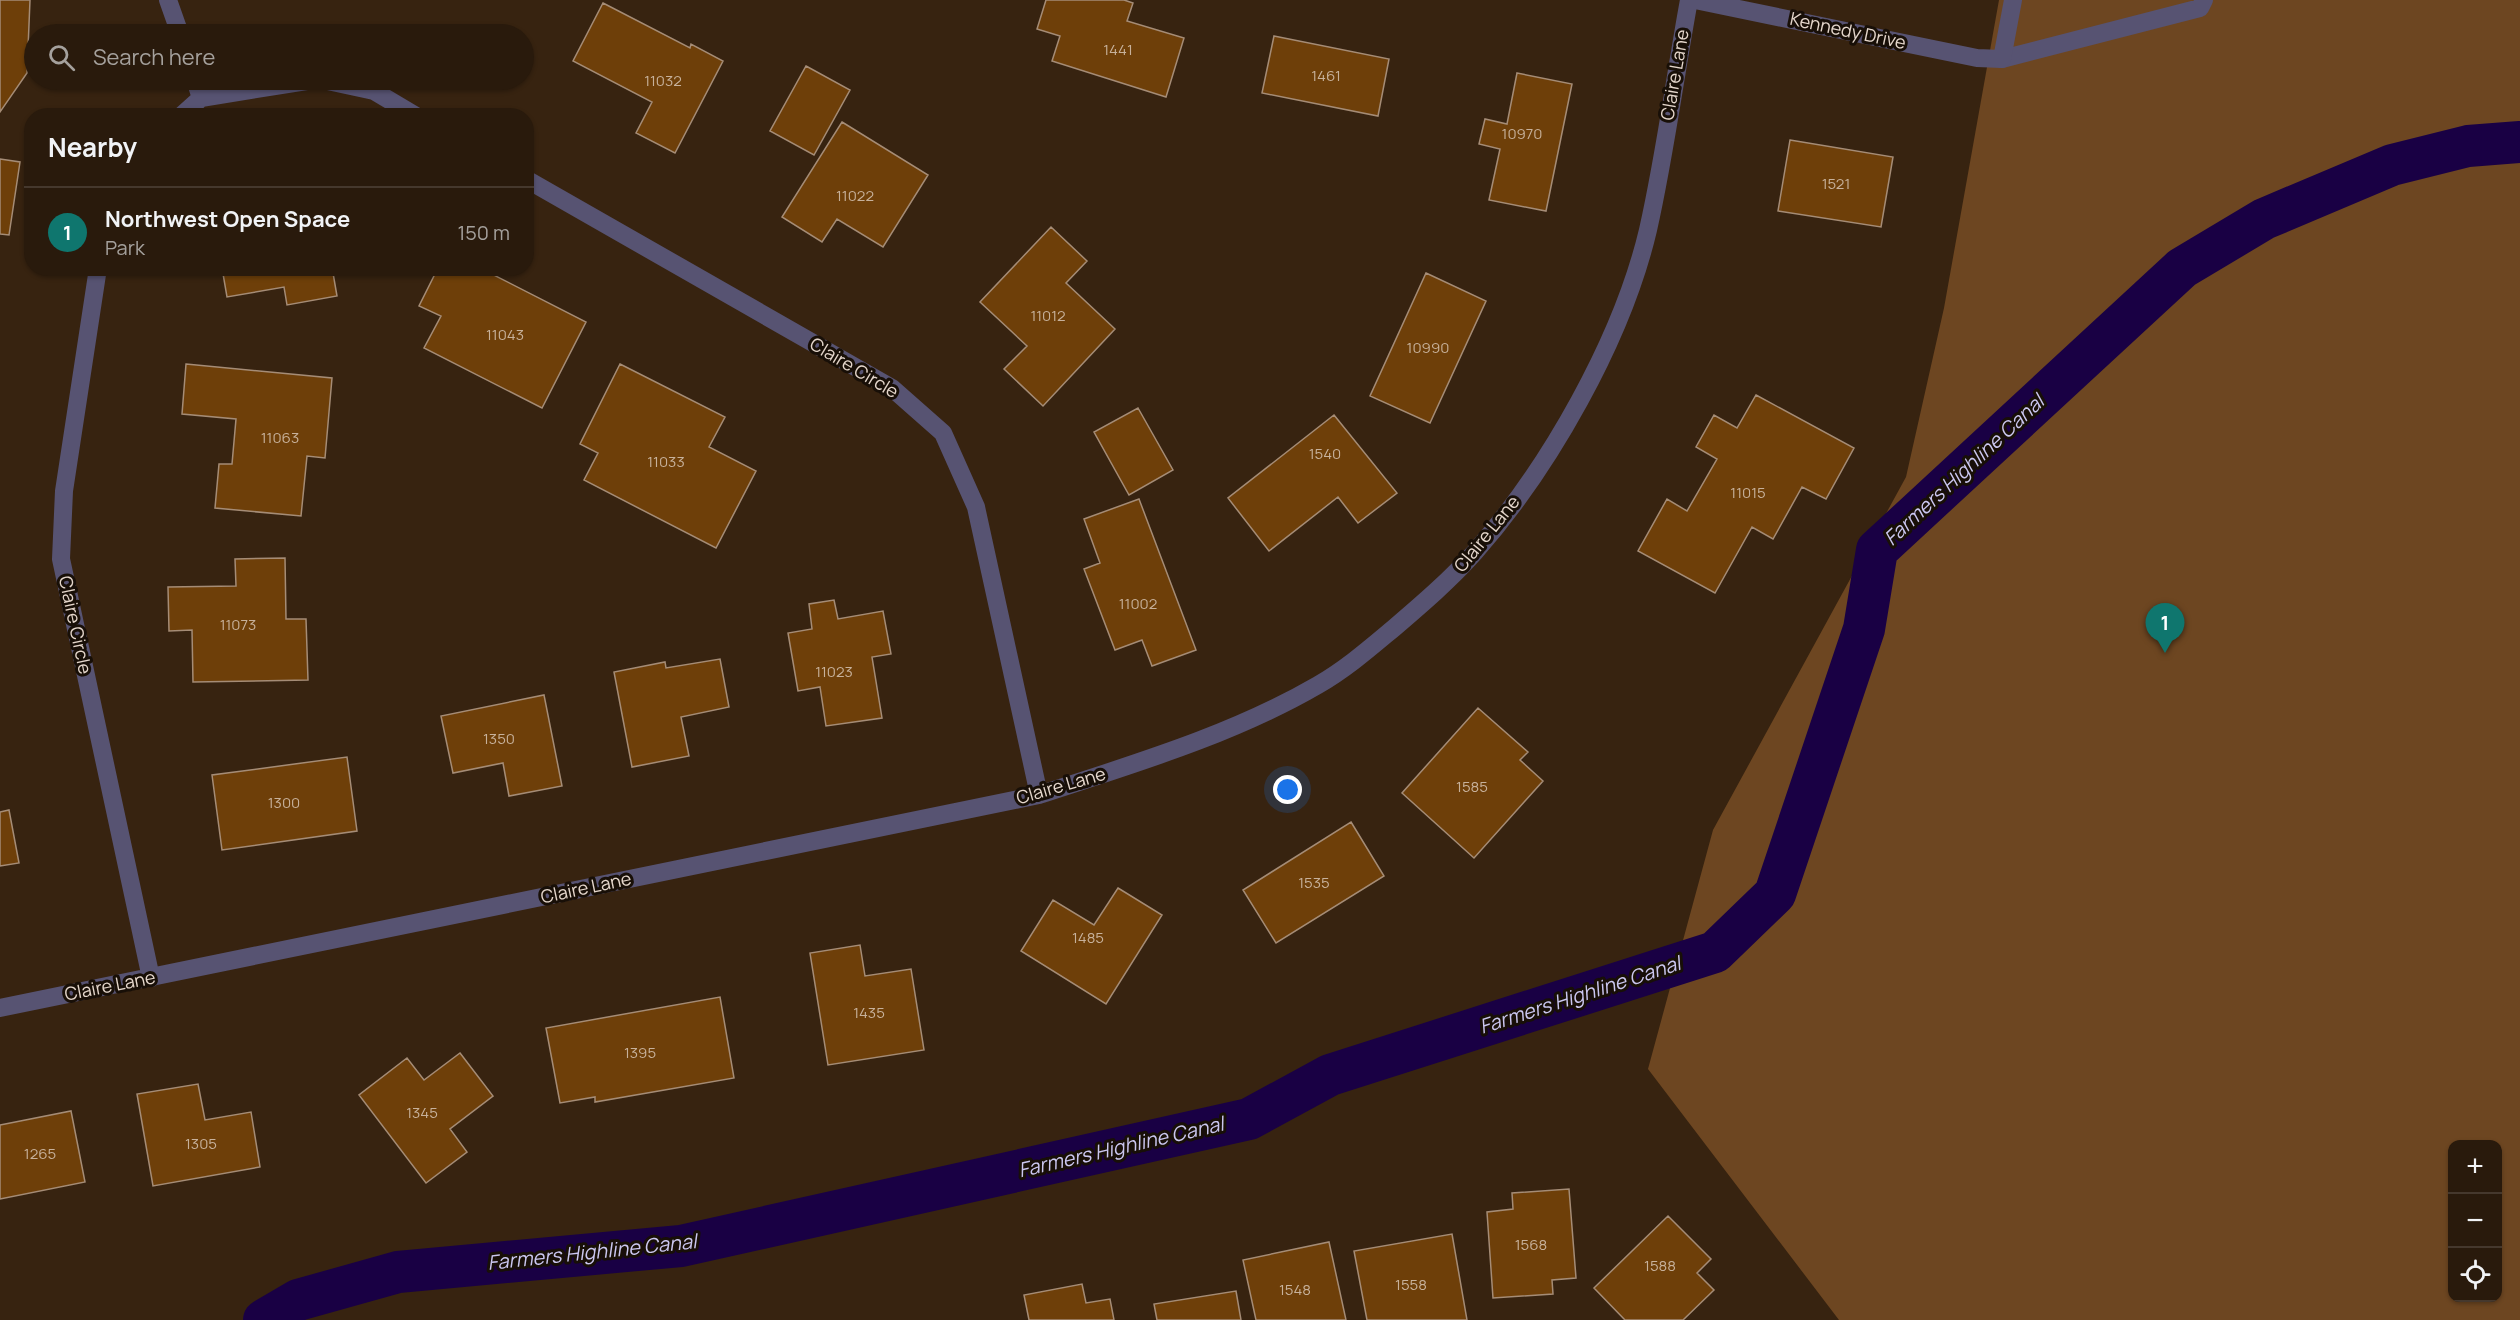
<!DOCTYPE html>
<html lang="en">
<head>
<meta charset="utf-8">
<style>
	:root { --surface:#291a0c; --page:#35271a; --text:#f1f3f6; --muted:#a5a19d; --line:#45382d; --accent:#0f766e }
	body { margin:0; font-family:Manrope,sans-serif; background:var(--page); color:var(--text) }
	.controls { position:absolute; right:18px; bottom:18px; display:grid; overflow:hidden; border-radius:12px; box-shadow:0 2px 4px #0004 }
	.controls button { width:54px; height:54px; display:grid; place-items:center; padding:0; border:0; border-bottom:2px solid var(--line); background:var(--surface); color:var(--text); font:30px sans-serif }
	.you { position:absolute; left:1288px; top:790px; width:21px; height:21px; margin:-15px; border:4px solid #fff; border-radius:50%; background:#1a73e8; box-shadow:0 0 0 9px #1a73e833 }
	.badge { display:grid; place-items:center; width:39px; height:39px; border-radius:50%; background:var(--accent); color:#fff; font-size:20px; font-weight:700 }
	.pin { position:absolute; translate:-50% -50px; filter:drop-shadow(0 2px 3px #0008) }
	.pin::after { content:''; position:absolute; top:32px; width:21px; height:18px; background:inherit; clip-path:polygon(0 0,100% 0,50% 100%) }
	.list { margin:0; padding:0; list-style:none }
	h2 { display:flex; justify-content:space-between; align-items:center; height:78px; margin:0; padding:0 24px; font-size:26px }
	h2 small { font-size:20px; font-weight:400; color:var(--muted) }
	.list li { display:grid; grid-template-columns:39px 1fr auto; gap:18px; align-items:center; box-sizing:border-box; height:90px; padding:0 24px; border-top:2px solid var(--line) }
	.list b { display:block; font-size:22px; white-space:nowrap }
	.list p { margin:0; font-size:20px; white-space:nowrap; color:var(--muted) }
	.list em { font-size:20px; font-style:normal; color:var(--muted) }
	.icon { flex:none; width:33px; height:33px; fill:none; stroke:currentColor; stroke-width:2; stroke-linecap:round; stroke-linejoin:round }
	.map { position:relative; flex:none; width:2520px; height:1320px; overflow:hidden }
	.search { position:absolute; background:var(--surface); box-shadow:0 2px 4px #0004; left:24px; top:24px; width:510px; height:66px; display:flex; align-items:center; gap:15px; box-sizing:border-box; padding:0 21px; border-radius:33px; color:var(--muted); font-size:22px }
	.panel { position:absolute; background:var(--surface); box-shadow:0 2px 4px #0004; left:24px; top:108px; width:510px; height:168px; border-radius:24px }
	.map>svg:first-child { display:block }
</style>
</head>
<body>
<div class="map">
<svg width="2520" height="1320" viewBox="0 0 2520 1320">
	<rect width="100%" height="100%" fill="#372310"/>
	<!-- green -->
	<path fill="#6d4621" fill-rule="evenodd" d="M 1999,0 L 2520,0 L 2520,1320 L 1839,1320 L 1648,1069 L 1713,830 L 1906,477 L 1944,308 ZM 2452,1144 L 2498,1144 L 2498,1298 L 2452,1298 Z"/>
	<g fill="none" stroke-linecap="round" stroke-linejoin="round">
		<!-- canal -->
		<path stroke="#190044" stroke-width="42" d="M 264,1320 L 298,1300 L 398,1272 L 681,1246 L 1249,1119 L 1330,1075 L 1715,952 L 1775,894 L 1864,629 L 1877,550 L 2182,268 L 2264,219 L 2392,165 L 2468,146 L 2520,142"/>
	</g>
	<!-- building -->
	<path fill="#6e3f09" stroke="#a58c76" stroke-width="1.5" d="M 0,0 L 30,0 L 27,73 L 0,112 Z
		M 1046,0 L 1124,0 L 1133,3 L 1127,21 L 1184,38 L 1166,97 L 1052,61 L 1060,36 L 1037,29 Z
		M 603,3 L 690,48 L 691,44 L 723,61 L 675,153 L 636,133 L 652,102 L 573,61 Z
		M 1274,36 L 1389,59 L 1378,116 L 1262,93 Z
		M 806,66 L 850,90 L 814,155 L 770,131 Z
		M 1517,73 L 1572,84 L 1546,211 L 1489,200 L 1500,149 L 1479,144 L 1485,119 L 1507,124 Z
		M 842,122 L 928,175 L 883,247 L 837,219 L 822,242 L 782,217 Z
		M 1790,140 L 1893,157 L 1881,227 L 1778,211 Z
		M 0,159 L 20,162 L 9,235 L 0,234 Z
		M 1051,227 L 1087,261 L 1066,283 L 1115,329 L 1043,406 L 1004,369 L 1027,346 L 980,302 Z
		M 222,268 L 357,268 L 333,273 L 337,296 L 287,305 L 284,287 L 227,297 Z
		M 438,268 L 480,268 L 586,322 L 542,408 L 424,348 L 441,316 L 419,306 Z
		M 1426,273 L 1486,301 L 1430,423 L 1370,396 Z
		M 186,364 L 332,378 L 325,458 L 307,456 L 301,516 L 215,508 L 219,464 L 232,464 L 236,419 L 182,414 Z
		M 620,364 L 725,417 L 709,447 L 756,471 L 716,548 L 584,480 L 598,453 L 580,444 Z
		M 1756,395 L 1854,448 L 1826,499 L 1802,487 L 1773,539 L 1752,527 L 1715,593 L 1638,551 L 1667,499 L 1687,511 L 1717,459 L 1696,447 L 1714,415 L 1737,428 Z
		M 1138,408 L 1173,470 L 1129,495 L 1094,432 Z
		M 1334,415 L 1397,493 L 1358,523 L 1338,497 L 1269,551 L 1228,498 Z
		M 1139,499 L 1196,650 L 1152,666 L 1142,640 L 1115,650 L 1084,569 L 1100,563 L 1084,519 Z
		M 285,558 L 286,619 L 306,619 L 308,680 L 193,682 L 192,630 L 169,631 L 168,587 L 236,586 L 235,559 Z
		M 834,600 L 838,619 L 883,611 L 891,654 L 872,657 L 882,718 L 826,726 L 820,687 L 798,691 L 788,633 L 812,629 L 809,604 Z
		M 720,659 L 729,707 L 681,717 L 689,756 L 632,767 L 614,672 L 665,662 L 666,668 Z
		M 544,695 L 562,786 L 509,796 L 503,763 L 453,773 L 441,716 Z
		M 1478,708 L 1528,752 L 1520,760 L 1543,781 L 1474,858 L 1402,793 Z
		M 347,757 L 357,831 L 222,850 L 212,775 Z
		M 9,810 L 19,863 L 0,866 L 0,812 Z
		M 1351,822 L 1384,876 L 1276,943 L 1243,890 Z
		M 1118,888 L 1162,915 L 1106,1004 L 1021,951 L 1053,900 L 1094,925 Z
		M 860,945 L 865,976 L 911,969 L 924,1050 L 828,1065 L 810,953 Z
		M 720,997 L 734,1078 L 595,1102 L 595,1097 L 560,1103 L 546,1028 Z
		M 460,1053 L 493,1096 L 450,1129 L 467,1152 L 426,1183 L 359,1095 L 407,1058 L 424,1080 Z
		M 198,1084 L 205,1120 L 251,1112 L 260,1167 L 153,1186 L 137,1094 Z
		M 71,1111 L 85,1182 L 0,1199 L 0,1125 Z
		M 1569,1189 L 1576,1278 L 1552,1280 L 1553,1294 L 1493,1298 L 1487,1212 L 1513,1209 L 1512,1193 Z
		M 1668,1216 L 1711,1259 L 1697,1273 L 1714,1290 L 1683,1320 L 1625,1320 L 1594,1288 Z
		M 1452,1234 L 1467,1320 L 1367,1320 L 1354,1251 Z
		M 1329,1242 L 1346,1320 L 1256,1320 L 1243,1260 Z
		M 1082,1284 L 1086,1303 L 1110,1299 L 1114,1320 L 1029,1320 L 1024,1295 Z
		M 1236,1291 L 1241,1320 L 1157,1320 L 1154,1304 Z"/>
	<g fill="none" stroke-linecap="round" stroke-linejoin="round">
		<!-- lane -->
		<path stroke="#575372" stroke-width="18" d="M 2002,59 L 2200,8 L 2204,0"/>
		<!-- street -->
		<path stroke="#575372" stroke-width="18" d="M 168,0 L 180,34
			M 1695,0 L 1977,58 L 2002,59 L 2013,0
			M 195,80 L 201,98
			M 323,80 L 374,91 L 416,116
			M 181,116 L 201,98 L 313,80
			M 526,179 L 892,388 L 943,433 L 976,507 L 1039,795
			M 98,268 L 64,491 L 61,559 L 151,978
			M 0,1008 L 1039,795 C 1133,764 1232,735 1318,685 C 1346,669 1370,648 1394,628 C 1422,604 1450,580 1475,552 C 1549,468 1622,340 1648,230 C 1665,155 1675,76 1689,0"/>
	</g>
	<g text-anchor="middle" stroke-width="6" stroke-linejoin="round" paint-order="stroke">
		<!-- number labels -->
		<g font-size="15" fill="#c7b19b">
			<text x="1118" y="55">1441</text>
			<text x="1326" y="81">1461</text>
			<text x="663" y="86">11032</text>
			<text x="1522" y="139">10970</text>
			<text x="1836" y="189">1521</text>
			<text x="855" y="201">11022</text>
			<text x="1048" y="321">11012</text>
			<text x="505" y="340">11043</text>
			<text x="1428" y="353">10990</text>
			<text x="280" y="443">11063</text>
			<text x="1325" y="459">1540</text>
			<text x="666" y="467">11033</text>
			<text x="1748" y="498">11015</text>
			<text x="1138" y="609">11002</text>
			<text x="238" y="630">11073</text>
			<text x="834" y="677">11023</text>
			<text x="499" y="744">1350</text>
			<text x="1472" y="792">1585</text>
			<text x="284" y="808">1300</text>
			<text x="1314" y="888">1535</text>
			<text x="1088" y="943">1485</text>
			<text x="869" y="1018">1435</text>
			<text x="640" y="1058">1395</text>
			<text x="422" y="1118">1345</text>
			<text x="201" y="1149">1305</text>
			<text x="40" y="1159">1265</text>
			<text x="1531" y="1250">1568</text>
			<text x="1660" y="1271">1588</text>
			<text x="1411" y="1290">1558</text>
			<text x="1295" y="1295">1548</text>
		</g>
		<!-- street labels -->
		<g font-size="18" fill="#e5d7cc" stroke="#180f07">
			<text transform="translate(1848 31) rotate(12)" y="6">Kennedy Drive</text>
			<text transform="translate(1675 75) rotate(-80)" y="6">Claire Lane</text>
			<text transform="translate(854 368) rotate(31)" y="6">Claire Circle</text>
			<text transform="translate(1487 534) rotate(-51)" y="6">Claire Lane</text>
			<text transform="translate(75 625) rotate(78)" y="6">Claire Circle</text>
			<text transform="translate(1061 786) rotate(-16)" y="6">Claire Lane</text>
			<text transform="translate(586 888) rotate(-12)" y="6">Claire Lane</text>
			<text transform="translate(110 986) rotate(-11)" y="6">Claire Lane</text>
		</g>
		<!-- water labels -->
		<g font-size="20" font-style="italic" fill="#cbc7f0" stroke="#180f07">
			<text transform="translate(1964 470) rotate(-43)" y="7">Farmers Highline Canal</text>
			<text transform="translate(1580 995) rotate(-18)" y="7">Farmers Highline Canal</text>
			<text transform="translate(1121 1147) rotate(-13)" y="7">Farmers Highline Canal</text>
			<text transform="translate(592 1252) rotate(-6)" y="7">Farmers Highline Canal</text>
		</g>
	</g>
</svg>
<div class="controls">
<button>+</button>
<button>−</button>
<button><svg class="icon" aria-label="locate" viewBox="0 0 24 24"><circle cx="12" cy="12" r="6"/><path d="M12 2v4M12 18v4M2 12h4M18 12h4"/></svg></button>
</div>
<div class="you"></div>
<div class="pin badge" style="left:2165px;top:653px">1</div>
<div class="search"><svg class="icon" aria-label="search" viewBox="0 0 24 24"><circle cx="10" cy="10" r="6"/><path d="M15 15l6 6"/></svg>Search here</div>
<section class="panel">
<h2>Nearby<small></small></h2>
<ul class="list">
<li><span class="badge">1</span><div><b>Northwest Open Space</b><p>Park</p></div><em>150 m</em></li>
</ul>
</section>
</div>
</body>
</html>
